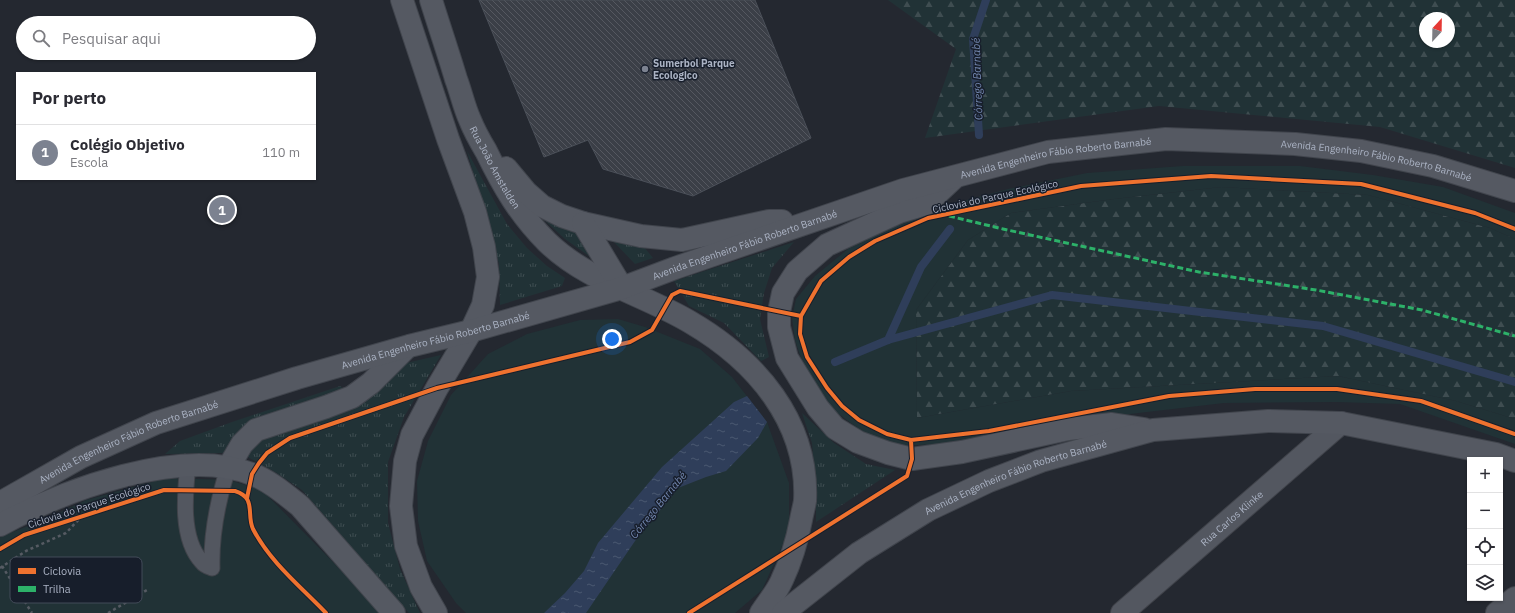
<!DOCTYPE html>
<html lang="pt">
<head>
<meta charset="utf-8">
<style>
	:root { --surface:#fff; --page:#f2f2f3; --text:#2b2b33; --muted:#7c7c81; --line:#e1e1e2; --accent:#7c8290 }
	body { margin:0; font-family:"IBM Plex Sans",sans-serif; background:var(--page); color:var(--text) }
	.controls { position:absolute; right:12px; bottom:12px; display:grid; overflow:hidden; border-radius:0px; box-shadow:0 1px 3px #0004 }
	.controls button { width:36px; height:36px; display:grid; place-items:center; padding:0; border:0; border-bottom:1px solid var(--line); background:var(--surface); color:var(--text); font:20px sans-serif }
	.compass { position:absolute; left:1419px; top:12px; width:36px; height:36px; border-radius:50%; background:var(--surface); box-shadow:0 1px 3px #0004; rotate:22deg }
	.you { position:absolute; left:612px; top:339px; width:14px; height:14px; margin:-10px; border:3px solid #fff; border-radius:50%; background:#1a73e8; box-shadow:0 0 0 6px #1a73e833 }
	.badge { display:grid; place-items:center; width:26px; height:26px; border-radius:50%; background:var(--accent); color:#fff; font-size:13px; font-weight:700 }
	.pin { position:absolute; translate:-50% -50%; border:2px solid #fff; box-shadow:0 1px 4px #0006 }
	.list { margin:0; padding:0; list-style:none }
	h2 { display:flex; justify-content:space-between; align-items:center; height:52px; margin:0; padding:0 16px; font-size:17px }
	h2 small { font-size:13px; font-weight:400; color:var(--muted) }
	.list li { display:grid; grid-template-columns:26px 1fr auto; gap:12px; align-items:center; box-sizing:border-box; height:56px; padding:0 16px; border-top:1px solid var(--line) }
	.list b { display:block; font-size:15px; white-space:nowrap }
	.list p { margin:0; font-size:13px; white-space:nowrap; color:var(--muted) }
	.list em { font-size:13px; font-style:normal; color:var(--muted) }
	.icon { flex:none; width:22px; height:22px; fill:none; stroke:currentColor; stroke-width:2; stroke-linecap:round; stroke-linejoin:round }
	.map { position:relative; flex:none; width:1515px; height:613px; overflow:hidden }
	.search { position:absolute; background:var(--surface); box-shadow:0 1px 3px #0004; left:16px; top:16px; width:300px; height:44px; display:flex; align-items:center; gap:10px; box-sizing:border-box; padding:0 14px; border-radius:22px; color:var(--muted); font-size:15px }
	.panel { position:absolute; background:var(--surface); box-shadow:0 1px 3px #0004; left:16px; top:72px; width:300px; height:108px; border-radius:0px }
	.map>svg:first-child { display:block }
</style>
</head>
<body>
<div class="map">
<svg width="1515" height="613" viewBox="0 0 1515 613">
	<defs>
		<pattern id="grass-tufts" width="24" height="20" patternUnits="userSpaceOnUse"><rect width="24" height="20" fill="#213236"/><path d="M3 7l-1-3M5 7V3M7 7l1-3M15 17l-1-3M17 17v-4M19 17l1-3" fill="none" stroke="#3f4d51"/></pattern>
		<pattern id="forest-firs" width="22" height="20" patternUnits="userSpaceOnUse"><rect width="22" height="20" fill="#213236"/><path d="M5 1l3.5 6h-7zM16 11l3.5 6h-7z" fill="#3f4d51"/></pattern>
		<pattern id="water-ripples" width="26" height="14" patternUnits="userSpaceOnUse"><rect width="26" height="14" fill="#2f3e5a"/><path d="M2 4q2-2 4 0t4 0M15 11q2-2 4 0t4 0" fill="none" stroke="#4a5870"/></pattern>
		<pattern id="building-back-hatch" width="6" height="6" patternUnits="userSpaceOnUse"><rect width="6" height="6" fill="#3b3f47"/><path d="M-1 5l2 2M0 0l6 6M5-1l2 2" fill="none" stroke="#555860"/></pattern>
	</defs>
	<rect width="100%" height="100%" fill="#242830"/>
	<!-- grass -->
	<path fill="url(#grass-tufts)" d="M 467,151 L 507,224 L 527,248 L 547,266 L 565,278 L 562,286 L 500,305 L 499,264 Z
		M 540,216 L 575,231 L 596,261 L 565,239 Z
		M 613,241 L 644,247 L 653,258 L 635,264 Z
		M 794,242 L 772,268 L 764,293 L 760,319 L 769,357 L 761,361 L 724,323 L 689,306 L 674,281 Z
		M 441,355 L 404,417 L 388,462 L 388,523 L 400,569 L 420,613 L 409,613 L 302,490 L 275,472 L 244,455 L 260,436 L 406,363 Z
		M 340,386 L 348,392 L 257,420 L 236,434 L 223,453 L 165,454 L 180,441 L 232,422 Z
		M 802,413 L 834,443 L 866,464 L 895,470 L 816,522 L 816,490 L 812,443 Z"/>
	<!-- forest -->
	<path fill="url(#forest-firs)" fill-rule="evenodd" d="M 888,0 L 1515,0 L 1515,168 L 1380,127 L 1159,106 L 925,138 L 956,49 ZM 1425,18 L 1449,18 L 1449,42 L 1425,42 Z
		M 1221,187 L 1368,195 L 1490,228 L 1515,239 L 1515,419 L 1456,401 L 1338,376 L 1071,391 L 917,418 L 916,310 L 968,240 L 1011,213 L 1114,199 Z"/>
	<!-- park -->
	<path fill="#213236" d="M 1183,166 L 1300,166 L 1373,175 L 1443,187 L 1515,213 L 1515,239 L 1490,228 L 1368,195 L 1221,187 L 1114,199 L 1011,213 L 968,240 L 916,310 L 917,418 L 1071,391 L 1338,376 L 1456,401 L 1515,419 L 1515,444 L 1400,404 L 1336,402 L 1224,403 L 1113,416 L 962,443 L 898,446 L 867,435 L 832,409 L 803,364 L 795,340 L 792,318 L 796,299 L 815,276 L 865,235 L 940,207 L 1008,189 L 1087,173 Z
		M 618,319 L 645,327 L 700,349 L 732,377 L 767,422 L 789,483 L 789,531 L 762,590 L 735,613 L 466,613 L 456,603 L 427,561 L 418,521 L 417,481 L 428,441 L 451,395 L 488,354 L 527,334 L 580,320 Z
		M 166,478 L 229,480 L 262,490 L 331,560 L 380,613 L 0,613 L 0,537 L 48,518 L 86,500 Z"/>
	<!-- water -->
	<path fill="url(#water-ripples)" d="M 747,396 L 767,422 L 758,438 L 726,471 L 706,477 L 678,488 L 635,541 L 586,613 L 544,613 L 565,593 L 584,571 L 598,543 L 662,467 L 734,402 Z"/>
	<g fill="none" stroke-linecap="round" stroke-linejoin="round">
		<!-- stream -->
		<path stroke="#2f3e5a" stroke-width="8" d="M 979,135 L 973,39 L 986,0
			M 888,340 L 921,267 L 950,229
			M 835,362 L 888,340 L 1052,295 L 1323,326 L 1515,382"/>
	</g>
	<!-- building -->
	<path fill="url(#building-back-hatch)" stroke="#4b5059" d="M 479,0 L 755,0 L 811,138 L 693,196 L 603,169 L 588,140 L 544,157 Z"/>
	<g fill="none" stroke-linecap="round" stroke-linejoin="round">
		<!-- lane casing -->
		<g stroke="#40434a" stroke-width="17">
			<path id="lane" d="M 188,464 C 185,493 180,539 202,562 C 204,565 209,567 212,568
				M 212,568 C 211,534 218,500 228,468"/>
		</g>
		<!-- street casing -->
		<g stroke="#40434a" stroke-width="24">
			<g id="street">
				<path id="s1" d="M 1122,613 L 1341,423"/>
				<path d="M 1497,613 L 1515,598"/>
			</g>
		</g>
		<!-- primary casing -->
		<g stroke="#41454d" stroke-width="24">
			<g id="primary">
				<path d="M 402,0 L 448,139 L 475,212 L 484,247 L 488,277 L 483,305 L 471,331 L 437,388 L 412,435 L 405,461 L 401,506 L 406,546 L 421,587 L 436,613"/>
				<path id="s2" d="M 431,0 C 439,26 448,52 456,79 C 461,92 464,107 470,120 C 474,130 480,141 486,151 C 503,186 519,214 547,242 C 587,281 643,294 690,322 C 755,360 809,421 805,501 C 804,507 802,514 801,520 C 797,541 791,561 782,580 C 777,592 768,602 761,613"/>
				<path d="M 506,168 L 526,192 L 542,206 L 562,216 L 583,223 L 641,236 L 682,240 L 769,221 L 782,221"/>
				<path d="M 955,177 L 926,204 L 899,212 L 827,245 L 797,271 L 783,293 L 779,312 L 779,327 L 787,358 L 818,408 L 835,428 L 858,442 L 888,453 L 912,459 L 962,452 L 1068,429 L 1112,424 L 1144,429"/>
				<path d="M 583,223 L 622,288"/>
				<path d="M 228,468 L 242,444 L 256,430 L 326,407 L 352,397 L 371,383 L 406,348"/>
				<path id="s3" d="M 0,503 L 81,457 L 156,423 L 297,378 L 409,346 L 471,331 L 622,288 L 675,268 L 903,190 L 1048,152 L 1166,139 L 1295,144 L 1361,151 L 1433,166 L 1515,191"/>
				<path d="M 0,525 C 64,490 181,446 252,474 C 270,481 285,494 300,506 L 394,613"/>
				<path id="s4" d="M 783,613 L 859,553 L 928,510 L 989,481 L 1041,461 L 1153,430 L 1268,421 L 1341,423 L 1496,454 L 1515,461"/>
			</g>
		</g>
		<!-- path -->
		<path stroke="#565b63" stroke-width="2.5" stroke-dasharray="3 3" stroke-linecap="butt" d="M 2,566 L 32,613
			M 0,568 L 26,551 L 66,533 L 82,516
			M 108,613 L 147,590"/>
		<!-- lane -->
		<use href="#lane" stroke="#535760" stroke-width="15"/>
		<!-- street -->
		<use href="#street" stroke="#535760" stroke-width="22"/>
		<!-- primary -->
		<use href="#primary" stroke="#555962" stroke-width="22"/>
		<!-- quiet -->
		<path stroke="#2db169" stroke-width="3" stroke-dasharray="6 3" stroke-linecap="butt" d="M 949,216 L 1003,229 L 1199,272 L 1316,290 L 1422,310 L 1515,336"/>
		<!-- cycleway casing -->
		<g stroke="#171e2b" stroke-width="6">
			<path id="cycleway" d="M 1515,229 L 1475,213 L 1361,184 L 1211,176 L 1081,186 L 928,218 L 875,241 L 849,257 L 821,281 L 801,316 L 800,334 L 807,357 L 827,388 L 842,406 L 859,420 L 887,434 L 911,440 L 989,431 L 1169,396 L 1255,389 L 1337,389 L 1421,401 L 1515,434
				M 247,498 L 252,474 L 259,463 L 267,453 L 290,438 L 437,388 L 630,342 L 652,330 L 672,295 L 680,291 L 801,316
				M 0,549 L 24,535 L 164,490 L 235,491 C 257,498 246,514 253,529 C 270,562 301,587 326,613
				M 689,613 L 907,476 L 912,459 L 911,440"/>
		</g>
		<!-- cycleway -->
		<use href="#cycleway" stroke="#ef722f" stroke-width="4"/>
	</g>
	<!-- markers -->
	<circle fill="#7c8290" stroke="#171e2b" stroke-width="1.5" cx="645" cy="69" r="4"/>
	<g text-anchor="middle" stroke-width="3" stroke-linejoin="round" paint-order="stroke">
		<!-- poi labels -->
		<g font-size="10" font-weight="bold" fill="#abb3c4" stroke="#171e2b" text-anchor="start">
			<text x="653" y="67">Sumerbol Parque<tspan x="653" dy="12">Ecologico</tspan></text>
		</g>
		<!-- street labels -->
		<g font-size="10" fill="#abb3c4" stroke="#171e2b">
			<text dy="4" stroke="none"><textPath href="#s3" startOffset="1115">Avenida Engenheiro Fábio Roberto Barnabé</textPath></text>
			<text dy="4" stroke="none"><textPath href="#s3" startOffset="1439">Avenida Engenheiro Fábio Roberto Barnabé</textPath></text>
			<text dy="4" stroke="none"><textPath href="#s2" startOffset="180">Rua João Amstalden</textPath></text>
			<text transform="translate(995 196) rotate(-12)" y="4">Ciclovia do Parque Ecológico</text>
			<text dy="4" stroke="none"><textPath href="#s3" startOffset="791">Avenida Engenheiro Fábio Roberto Barnabé</textPath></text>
			<text dy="4" stroke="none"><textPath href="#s3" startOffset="467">Avenida Engenheiro Fábio Roberto Barnabé</textPath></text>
			<text dy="4" stroke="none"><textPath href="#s3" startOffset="143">Avenida Engenheiro Fábio Roberto Barnabé</textPath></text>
			<text dy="4" stroke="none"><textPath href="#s4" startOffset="272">Avenida Engenheiro Fábio Roberto Barnabé</textPath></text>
			<text transform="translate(89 505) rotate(-18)" y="4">Ciclovia do Parque Ecológico</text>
			<text dy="4" stroke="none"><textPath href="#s1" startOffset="145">Rua Carlos Klinke</textPath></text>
		</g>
		<!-- water labels -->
		<g font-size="11" font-style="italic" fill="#7286ae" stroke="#171e2b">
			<text transform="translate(977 79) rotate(-92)" y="4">Córrego Barnabé</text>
			<text transform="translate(658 505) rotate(-51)" y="4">Córrego Barnabé</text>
		</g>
	</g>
	<!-- legend -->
	<rect x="10" y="557" width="132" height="46" rx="6" fill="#171e2b" stroke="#434b59" stroke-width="1"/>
	<rect x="18" y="568" width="18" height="6" fill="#ef722f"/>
	<rect x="18" y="586" width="18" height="6" fill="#2db169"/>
	<g font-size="11" fill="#abb3c4">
		<text x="43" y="575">Ciclovia</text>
		<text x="43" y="593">Trilha</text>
	</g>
</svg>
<div class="controls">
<button>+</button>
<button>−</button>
<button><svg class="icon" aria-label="locate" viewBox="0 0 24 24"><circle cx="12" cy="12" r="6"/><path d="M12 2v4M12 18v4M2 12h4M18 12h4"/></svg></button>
<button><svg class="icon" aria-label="layers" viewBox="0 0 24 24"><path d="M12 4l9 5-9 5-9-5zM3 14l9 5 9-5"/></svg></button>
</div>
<svg class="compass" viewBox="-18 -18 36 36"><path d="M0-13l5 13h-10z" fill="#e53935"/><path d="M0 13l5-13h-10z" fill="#7c7c81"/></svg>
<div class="you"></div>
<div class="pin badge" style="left:222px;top:210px">1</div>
<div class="search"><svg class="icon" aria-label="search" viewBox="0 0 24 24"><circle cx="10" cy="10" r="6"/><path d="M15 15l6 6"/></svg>Pesquisar aqui</div>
<section class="panel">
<h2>Por perto<small></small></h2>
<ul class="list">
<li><span class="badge">1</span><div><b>Colégio Objetivo</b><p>Escola</p></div><em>110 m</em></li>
</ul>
</section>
</div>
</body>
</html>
